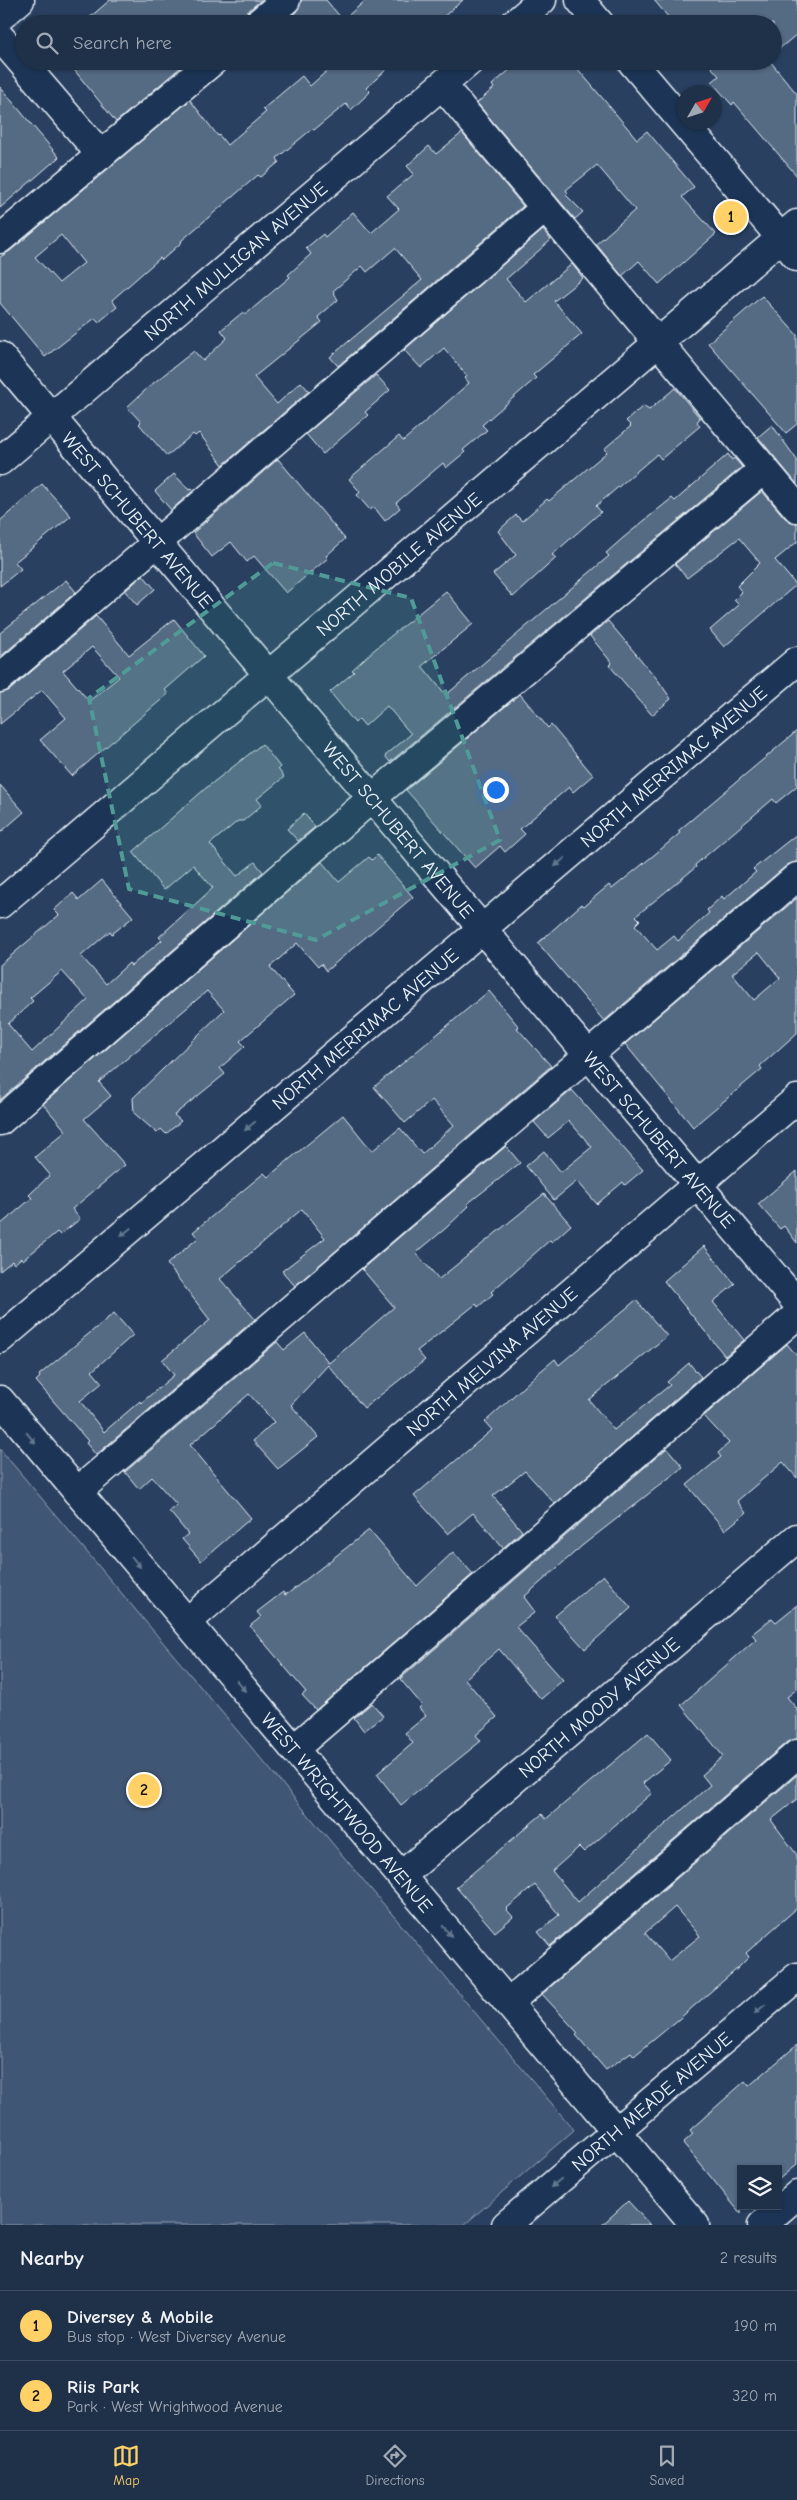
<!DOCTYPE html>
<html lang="en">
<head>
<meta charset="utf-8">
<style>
	:root { --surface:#1f3049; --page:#2c3c53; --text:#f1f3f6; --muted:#a1a9b4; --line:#3c4b61; --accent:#ffd166 }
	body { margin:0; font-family:"Comic Neue",sans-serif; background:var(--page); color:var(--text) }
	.controls { position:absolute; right:15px; bottom:15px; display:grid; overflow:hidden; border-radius:0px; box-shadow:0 1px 4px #0004 }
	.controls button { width:45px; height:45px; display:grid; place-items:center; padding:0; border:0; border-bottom:1px solid var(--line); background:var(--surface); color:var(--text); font:25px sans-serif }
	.compass { position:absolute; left:677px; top:85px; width:45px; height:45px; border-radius:50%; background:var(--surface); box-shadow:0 1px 4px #0004; rotate:51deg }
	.you { position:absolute; left:495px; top:789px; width:18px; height:18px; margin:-12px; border:4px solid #fff; border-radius:50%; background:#1a73e8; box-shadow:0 0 0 8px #1a73e833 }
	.badge { display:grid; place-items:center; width:32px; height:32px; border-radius:50%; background:var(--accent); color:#111; font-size:16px; font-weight:700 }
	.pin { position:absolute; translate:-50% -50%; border:2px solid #fff; box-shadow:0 1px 5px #0006 }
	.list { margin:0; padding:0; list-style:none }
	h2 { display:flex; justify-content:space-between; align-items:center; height:65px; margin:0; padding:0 20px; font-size:21px }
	h2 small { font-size:16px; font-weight:400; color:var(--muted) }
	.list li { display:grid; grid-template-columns:32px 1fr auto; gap:15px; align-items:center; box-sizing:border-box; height:70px; padding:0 20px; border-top:1px solid var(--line) }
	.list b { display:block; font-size:19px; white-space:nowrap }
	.list p { margin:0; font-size:16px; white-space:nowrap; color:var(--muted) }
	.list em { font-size:16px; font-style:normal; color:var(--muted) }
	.icon { flex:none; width:28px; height:28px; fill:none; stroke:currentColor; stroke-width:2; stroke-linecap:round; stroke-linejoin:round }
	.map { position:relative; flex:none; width:797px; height:2225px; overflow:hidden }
	.search { position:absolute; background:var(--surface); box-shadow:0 1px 4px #0004; left:15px; right:15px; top:15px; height:55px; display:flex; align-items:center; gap:12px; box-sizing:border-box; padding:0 18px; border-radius:28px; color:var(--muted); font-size:19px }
	.sheet { height:205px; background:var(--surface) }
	nav { display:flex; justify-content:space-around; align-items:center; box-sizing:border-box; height:70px; border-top:1px solid var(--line); background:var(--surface); font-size:14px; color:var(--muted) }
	nav a { display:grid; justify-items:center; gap:2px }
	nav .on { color:var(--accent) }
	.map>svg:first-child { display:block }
</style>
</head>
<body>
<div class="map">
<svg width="797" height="2225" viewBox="0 0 797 2225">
	<rect width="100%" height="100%" fill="#294061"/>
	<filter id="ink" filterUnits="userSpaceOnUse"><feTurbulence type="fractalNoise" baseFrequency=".02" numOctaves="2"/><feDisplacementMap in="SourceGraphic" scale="10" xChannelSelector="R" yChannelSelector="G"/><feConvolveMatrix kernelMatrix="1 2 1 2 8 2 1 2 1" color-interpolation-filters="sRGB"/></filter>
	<g filter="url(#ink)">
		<!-- green -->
		<path fill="#415774" stroke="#94a4b6" d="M 0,1449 L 574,2130 L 464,2225 L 0,2225 Z"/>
		<!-- building -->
		<path fill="#556a83" stroke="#e8f1f8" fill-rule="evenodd" d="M 110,0 L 261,0 L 247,12 L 242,24 L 82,24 Z
			M 301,0 L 326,0 L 343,20 L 366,0 L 463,0 L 435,24 L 282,24 L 296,12 Z
			M 654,0 L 797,0 L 797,34 L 773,54 L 773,24 L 674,24 Z
			M 67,61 L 188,61 L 116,122 Z
			M 338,61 L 396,61 L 366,88 L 370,92 L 351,110 L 346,104 L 314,130 L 312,129 L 277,158 L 279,162 L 261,177 L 258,175 L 181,241 L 182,242 L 162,260 L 160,258 L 112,300 L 117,307 L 99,322 L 95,318 L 45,357 L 0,303 L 0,257 L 10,251 L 190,100 L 218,136 L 219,135 L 227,145 L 266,112 L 263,109 L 302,76 L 310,86 ZM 61,235 L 84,263 L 59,283 L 35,257 Z
			M 520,61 L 571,61 L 637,139 L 647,131 L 694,187 L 682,197 L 716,234 L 659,284 L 639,261 L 622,276 L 596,244 L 635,210 L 597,165 L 566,190 L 568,193 L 566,195 L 583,212 L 575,219 L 477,103 L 494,88 L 492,85 Z
			M 706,61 L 770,61 L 797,94 L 797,176 L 734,102 L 732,105 L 712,82 L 719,76 Z
			M 0,87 L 59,157 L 0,208 Z
			M 462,133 L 523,206 L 338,366 L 330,357 L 422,280 L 395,248 L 367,272 L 362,266 L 333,291 L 338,300 L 318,317 L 322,322 L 254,377 L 277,404 L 301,382 L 309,391 L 223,465 L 199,433 L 195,436 L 193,434 L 167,456 L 139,424 L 141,422 L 127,407 L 151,385 L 194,351 L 203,361 L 227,338 L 221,330 L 243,312 L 245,315 L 290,277 L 288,275 L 311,254 L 306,248 L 323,234 L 325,237 L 353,212 L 371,233 L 399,209 L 387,196 L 414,174 L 407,166 L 429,146 L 436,154 Z
			M 543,230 L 551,240 L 506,279 L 526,302 L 572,264 L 583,278 L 554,301 L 582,334 L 533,375 L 536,378 L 482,425 L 487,430 L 463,450 L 465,452 L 446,468 L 443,463 L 396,503 L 400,508 L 385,521 L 374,507 L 370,510 L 357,495 L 360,492 L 349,479 L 399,436 L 403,441 L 469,383 L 465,378 L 467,376 L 444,348 L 421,368 L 404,350 Z
			M 762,296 L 797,335 L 797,424 L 786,433 L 708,343 Z
			M 376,375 L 390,390 L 365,412 L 368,415 L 323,454 L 306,434 Z
			M 675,388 L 700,418 L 697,422 L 700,426 L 661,459 L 657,454 L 596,506 L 601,512 L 552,555 L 556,558 L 513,597 L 493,574 L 516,555 L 498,531 L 516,515 L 522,521 L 547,499 L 549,501 L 607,452 L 604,449 L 631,426 L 626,421 L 643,406 L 649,410 Z
			M 772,425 L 797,460 L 797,484 L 758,437 Z
			M 728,454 L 732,460 L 734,458 L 742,467 L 390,762 L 385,756 L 411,734 L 387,706 L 365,726 L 359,719 L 355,723 L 330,692 L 354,672 L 352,670 L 375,649 L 446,591 L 473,624 L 422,666 L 446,695 L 609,556 L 606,553 L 623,538 L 672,498 L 675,501 Z
			M 278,459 L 345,539 L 326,556 L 328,558 L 286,593 L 254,556 L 247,562 L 231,542 L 212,557 L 193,533 Z
			M 174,474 L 189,490 L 191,489 L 193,491 L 171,510 L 155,491 Z
			M 42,484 L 71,516 L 15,562 L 21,569 L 0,586 L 0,521 Z
			M 762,491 L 785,518 L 797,523 L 797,542 L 775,560 L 796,585 L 724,647 L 710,630 L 739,605 L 734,600 L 742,592 L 737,586 L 760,563 L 739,538 L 687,578 L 675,564 Z
			M 143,575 L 155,589 L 137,605 L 125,591 Z
			M 66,580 L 76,592 L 0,657 L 0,633 Z
			M 96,616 L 129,655 L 174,619 L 204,656 L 165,690 L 168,694 L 72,776 L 40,740 L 66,718 L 42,690 L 0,724 L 0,693 L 10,690 ZM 92,647 L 119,677 L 89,701 L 63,671 Z
			M 608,621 L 658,680 L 671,699 L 652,715 L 609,665 L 612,663 L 590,636 Z
			M 520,694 L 548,728 L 551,725 L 593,775 L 573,792 L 569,787 L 520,829 L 525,834 L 505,852 L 500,846 L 475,868 L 406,790 Z
			M 797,731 L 797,786 L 776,803 L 773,799 L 695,865 L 696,867 L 636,916 L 640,920 L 635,925 L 657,950 L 674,936 L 678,941 L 709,913 L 707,910 L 722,896 L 724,899 L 756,872 L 753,869 L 797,834 L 797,862 L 787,865 L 604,1021 L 538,943 L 582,904 L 584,906 L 609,885 L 612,889 L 654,855 L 680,833 L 678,831 Z
			M 262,744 L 280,767 L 278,769 L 284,777 L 257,799 L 262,805 L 243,821 L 238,821 L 210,844 L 237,876 L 255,862 L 263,872 L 0,1100 L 0,965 L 59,915 L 54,910 L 73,893 L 79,900 L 102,880 L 133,917 L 112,934 L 110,931 L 81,956 L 106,984 L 129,963 L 131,966 L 162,940 L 159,937 L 213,888 L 193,865 L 164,890 L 133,852 L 206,788 ZM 62,971 L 88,1000 L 32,1052 L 8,1024 L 33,1001 L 30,998 Z
			M 0,785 L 24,812 L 0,833 Z
			M 304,813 L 315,827 L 298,841 L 287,829 Z
			M 377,855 L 413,897 L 326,971 L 321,964 L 318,967 L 297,943 L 270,967 L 294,995 L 240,1041 L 245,1046 L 220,1068 L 225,1074 L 174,1115 L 181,1121 L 166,1134 L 161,1129 L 157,1133 L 134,1113 L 133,1098 L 224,1010 L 207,991 L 99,1082 L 111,1096 L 84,1119 L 125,1165 L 72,1209 L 80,1219 L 60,1235 L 57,1232 L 23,1260 L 21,1258 L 14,1264 L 12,1261 L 0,1271 L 0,1225 L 32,1198 L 29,1195 L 50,1175 L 35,1157 L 66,1131 L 43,1104 L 322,862 L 339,882 L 369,857 L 372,860 Z
			M 797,898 L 797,1033 L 760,1066 L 762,1069 L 693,1127 L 625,1044 ZM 759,952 L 780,978 L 754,1000 L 732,974 Z
			M 489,991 L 519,1027 L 517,1028 L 551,1066 L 295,1286 L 282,1271 L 325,1238 L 302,1209 L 267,1239 L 220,1279 L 255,1319 L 96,1455 L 86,1443 L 88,1441 L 36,1381 L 40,1377 L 39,1375 L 114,1313 L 133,1335 L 92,1371 L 102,1383 L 80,1401 L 104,1432 L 140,1401 L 141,1403 L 174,1375 L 162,1360 L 210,1320 L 167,1264 L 198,1238 L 193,1232 L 264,1173 L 268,1177 L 343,1115 L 372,1151 L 400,1128 L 422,1154 L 454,1125 L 432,1100 L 405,1123 L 374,1087 Z
			M 572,1090 L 643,1170 L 625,1185 L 623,1182 L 597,1204 L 577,1181 L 554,1200 L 526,1166 L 544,1151 L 561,1172 L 592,1147 L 569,1121 L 548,1138 L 534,1122 Z
			M 506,1146 L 520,1163 L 467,1204 L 469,1206 L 446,1228 L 416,1253 L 439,1279 L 544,1194 L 571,1225 L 552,1242 L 550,1240 L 491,1292 L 493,1294 L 478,1307 L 476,1304 L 417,1351 L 425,1360 L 364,1408 L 328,1365 L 291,1405 L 318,1437 L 278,1469 L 253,1441 L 274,1422 L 249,1394 L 190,1445 L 251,1518 L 201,1561 L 182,1539 L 188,1534 L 169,1511 L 177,1505 L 152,1477 L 139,1489 L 125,1472 L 277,1342 L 284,1350 L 305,1333 L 329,1363 L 394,1307 L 362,1269 Z
			M 797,1171 L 797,1243 L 784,1226 L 780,1229 L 758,1204 Z
			M 704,1246 L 735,1284 L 713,1302 L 744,1340 L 725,1356 L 664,1281 Z
			M 636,1300 L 667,1336 L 589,1400 L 614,1430 L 670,1385 L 667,1382 L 689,1363 L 701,1377 L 555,1504 L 525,1471 L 493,1496 L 522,1531 L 503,1548 L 473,1513 L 448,1534 L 414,1496 L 492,1430 L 485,1422 L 536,1375 L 555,1359 L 559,1365 Z
			M 787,1344 L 797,1356 L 797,1478 L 783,1462 L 737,1501 L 746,1513 L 725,1530 L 687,1485 L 721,1457 L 718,1453 L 729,1443 L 704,1416 Z
			M 667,1448 L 683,1467 L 583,1545 L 524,1597 L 535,1612 L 516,1627 L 563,1680 L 541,1699 L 499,1649 L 465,1679 L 497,1717 L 476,1735 L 481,1741 L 401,1805 L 377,1774 L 413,1743 L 405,1733 L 426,1716 L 419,1708 L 422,1705 L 400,1679 Z
			M 369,1530 L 417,1586 L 453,1552 L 473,1574 L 316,1710 L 302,1695 L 306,1692 L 250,1626 L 261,1617 L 257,1612 L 283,1592 L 285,1595 L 290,1592 Z
			M 603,1575 L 631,1608 L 585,1649 L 555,1616 Z
			M 797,1605 L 797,1689 L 787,1697 L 797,1709 L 797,1739 L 787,1742 L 550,1946 L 538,1932 L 559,1915 L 535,1885 L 506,1909 L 513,1917 L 495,1932 L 456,1887 L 542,1814 L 546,1819 L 648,1733 L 671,1760 L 643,1783 L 652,1793 L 584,1852 L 579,1847 L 552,1871 L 578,1902 L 710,1785 L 702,1775 L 723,1756 L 681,1705 L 756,1639 L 752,1634 L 772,1618 L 776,1622 Z
			M 372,1703 L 383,1716 L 364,1731 L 354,1718 Z
			M 797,1775 L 797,1799 L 771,1820 L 797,1855 L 797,1908 L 746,1953 L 749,1957 L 738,1968 L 679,2019 L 634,2056 L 631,2052 L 606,2070 L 576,2035 L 578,2033 L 542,1994 ZM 675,1907 L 700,1936 L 669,1961 L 645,1933 Z
			M 797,2045 L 797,2164 L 778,2180 L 778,2169 L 741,2169 L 741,2214 L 683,2143 L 693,2134 L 690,2130 L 745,2081 L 749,2086 Z
			M 628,2201 L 650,2225 L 602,2225 Z"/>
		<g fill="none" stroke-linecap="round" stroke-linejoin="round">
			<!-- minor casing -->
			<g stroke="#e8f1f8" stroke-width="31">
				<g id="minor">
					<path d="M 0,17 L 20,0"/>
					<path d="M 257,24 L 286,0"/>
					<path d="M 514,24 L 542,0"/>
					<path d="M 0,37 L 101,155"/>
					<path d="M 442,85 L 797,508"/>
					<path d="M 0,239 L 213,61"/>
					<path id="s1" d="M 0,356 L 797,1303"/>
					<path id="s2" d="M 0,461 L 470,61"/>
					<path d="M 0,678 L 545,208"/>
					<path id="s3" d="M 0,904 L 797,224"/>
					<path d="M 0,1121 L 372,798 L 764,469"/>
					<path id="s4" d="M 0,1339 L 797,661"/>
					<path id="s5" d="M 0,1400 L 695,2225"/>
					<path d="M 77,1492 L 797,877"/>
					<path id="s6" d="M 187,1622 L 797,1099"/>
					<path d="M 294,1749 L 797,1315"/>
					<path id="s7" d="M 401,1876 L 797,1538"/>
					<path d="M 508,2003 L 797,1754"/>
					<path id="s8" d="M 506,2225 L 797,1977"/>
					<path d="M 762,2225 L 797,2195"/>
				</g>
			</g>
			<!-- major casing -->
			<g stroke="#e8f1f8" stroke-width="31">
				<path id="major" d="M 580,0 L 600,24
					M 631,61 L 797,257"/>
			</g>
			<!-- minor -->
			<use href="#minor" stroke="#1d3557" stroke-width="28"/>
			<!-- major -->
			<use href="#major" stroke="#1d3557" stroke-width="28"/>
		</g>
		<!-- one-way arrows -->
		<defs><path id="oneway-solid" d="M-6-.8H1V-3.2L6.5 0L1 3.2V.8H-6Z" transform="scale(1.25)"/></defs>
		<g fill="#64778f">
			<use href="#oneway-solid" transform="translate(560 862) rotate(140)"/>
			<use href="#oneway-solid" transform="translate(250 1126) rotate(140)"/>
			<use href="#oneway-solid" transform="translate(126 1232) rotate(140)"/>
			<use href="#oneway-solid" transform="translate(31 1438) rotate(50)"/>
			<use href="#oneway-solid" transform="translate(136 1562) rotate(50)"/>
			<use href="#oneway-solid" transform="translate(241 1686) rotate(50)"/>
			<use href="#oneway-solid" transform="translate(447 1931) rotate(50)"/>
			<use href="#oneway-solid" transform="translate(760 2009) rotate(140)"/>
			<use href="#oneway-solid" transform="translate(556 2183) rotate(140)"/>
		</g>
	</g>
	<!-- marked area -->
	<path fill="#509b97" fill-opacity="0.2" stroke="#509b97" stroke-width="4" stroke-dasharray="10 6" stroke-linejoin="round" d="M 273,563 L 411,598 L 500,840 L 316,940 L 129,889 L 89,698 Z"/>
	<g text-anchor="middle" stroke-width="4.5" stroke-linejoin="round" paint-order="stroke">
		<!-- street labels -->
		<g font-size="19" fill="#e8f1f8" stroke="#1d3557">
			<text dy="7" stroke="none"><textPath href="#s2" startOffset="309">NORTH MULLIGAN AVENUE</textPath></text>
			<text dy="7" stroke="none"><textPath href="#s1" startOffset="214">WEST SCHUBERT AVENUE</textPath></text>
			<text dy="7" stroke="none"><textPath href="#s3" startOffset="524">NORTH MOBILE AVENUE</textPath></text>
			<text dy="7" stroke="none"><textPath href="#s4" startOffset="884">NORTH MERRIMAC AVENUE</textPath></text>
			<text dy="7" stroke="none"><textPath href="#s1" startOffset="619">WEST SCHUBERT AVENUE</textPath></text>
			<text dy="7" stroke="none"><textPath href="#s4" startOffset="479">NORTH MERRIMAC AVENUE</textPath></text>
			<text dy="7" stroke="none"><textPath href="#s1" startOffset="1024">WEST SCHUBERT AVENUE</textPath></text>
			<text dy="7" stroke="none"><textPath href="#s6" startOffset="401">NORTH MELVINA AVENUE</textPath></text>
			<text dy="7" stroke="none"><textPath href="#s7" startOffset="260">NORTH MOODY AVENUE</textPath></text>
			<text dy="7" stroke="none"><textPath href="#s5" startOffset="539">WEST WRIGHTWOOD AVENUE</textPath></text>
			<text dy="7" stroke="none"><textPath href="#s8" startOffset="191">NORTH MEADE AVENUE</textPath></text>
		</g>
	</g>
</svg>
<div class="controls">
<button><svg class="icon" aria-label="layers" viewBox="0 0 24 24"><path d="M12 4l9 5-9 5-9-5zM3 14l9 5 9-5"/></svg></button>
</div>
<svg class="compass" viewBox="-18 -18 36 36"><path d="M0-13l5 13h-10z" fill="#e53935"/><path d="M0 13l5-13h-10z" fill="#a1a9b4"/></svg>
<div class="you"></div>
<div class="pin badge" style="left:731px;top:217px">1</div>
<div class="pin badge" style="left:144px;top:1790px">2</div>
<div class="search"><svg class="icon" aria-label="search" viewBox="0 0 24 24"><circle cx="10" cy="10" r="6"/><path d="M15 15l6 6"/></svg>Search here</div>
</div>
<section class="sheet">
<h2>Nearby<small>2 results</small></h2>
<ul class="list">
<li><span class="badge">1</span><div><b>Diversey &amp; Mobile</b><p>Bus stop · West Diversey Avenue</p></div><em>190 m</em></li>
<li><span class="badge">2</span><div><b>Riis Park</b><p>Park · West Wrightwood Avenue</p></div><em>320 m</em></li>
</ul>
</section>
<nav>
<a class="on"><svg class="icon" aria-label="map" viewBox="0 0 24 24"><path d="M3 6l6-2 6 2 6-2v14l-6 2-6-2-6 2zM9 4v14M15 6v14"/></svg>Map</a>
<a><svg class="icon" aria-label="directions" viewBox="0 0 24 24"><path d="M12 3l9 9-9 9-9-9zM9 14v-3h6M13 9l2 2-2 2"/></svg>Directions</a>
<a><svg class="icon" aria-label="saved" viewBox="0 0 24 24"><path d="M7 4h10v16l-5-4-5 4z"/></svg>Saved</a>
</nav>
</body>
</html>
